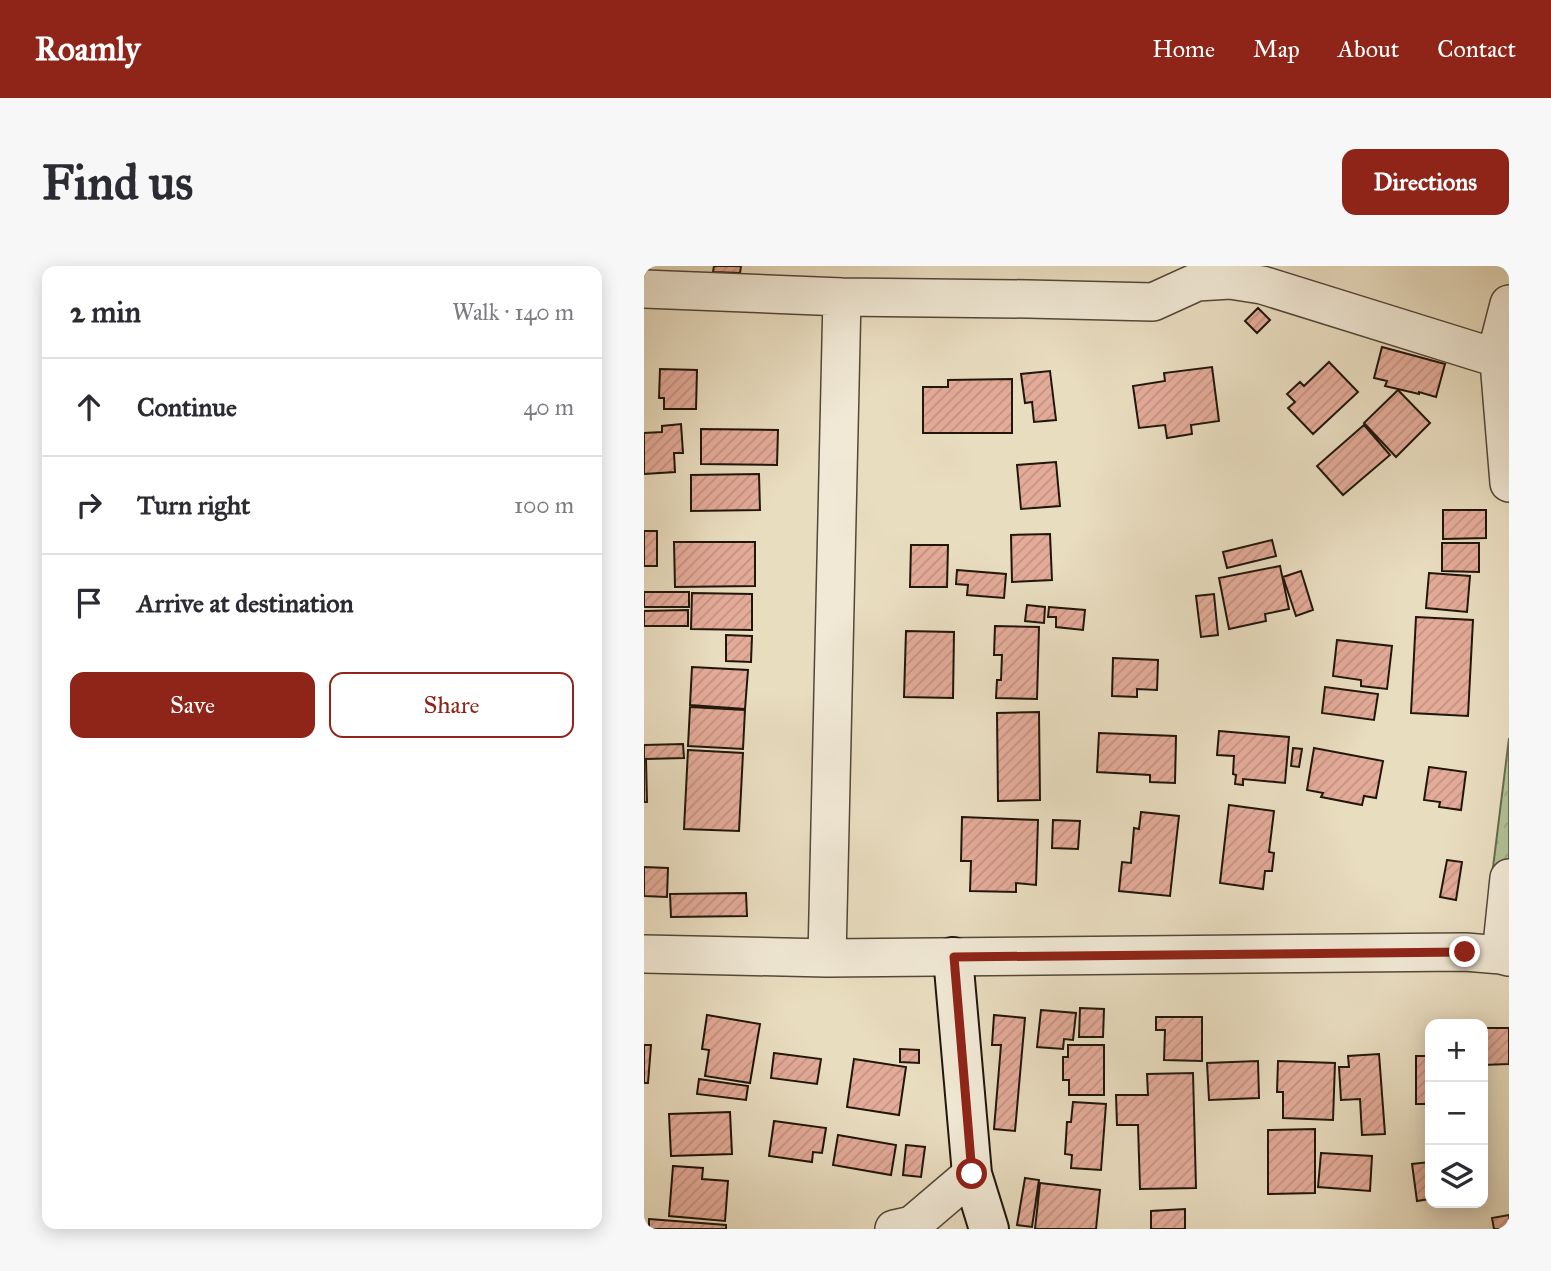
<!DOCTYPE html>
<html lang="en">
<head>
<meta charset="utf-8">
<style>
	:root { --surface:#fff; --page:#f7f7f7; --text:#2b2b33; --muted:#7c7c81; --line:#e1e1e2; --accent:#8f2418 }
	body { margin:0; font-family:"IM FELL Great Primer",serif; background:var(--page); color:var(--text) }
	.controls { position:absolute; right:21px; bottom:21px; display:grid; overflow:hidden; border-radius:14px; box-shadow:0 4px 18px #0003 }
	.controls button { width:63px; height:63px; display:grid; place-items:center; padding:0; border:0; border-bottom:2px solid var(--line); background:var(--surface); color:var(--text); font:35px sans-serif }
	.stop { position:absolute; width:21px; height:21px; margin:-16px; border:5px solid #8f2418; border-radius:50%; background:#fff }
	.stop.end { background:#8f2418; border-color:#fff; box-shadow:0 2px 7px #0008 }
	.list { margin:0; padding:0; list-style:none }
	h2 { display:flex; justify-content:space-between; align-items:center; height:91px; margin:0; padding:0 28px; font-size:30px }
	h2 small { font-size:23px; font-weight:400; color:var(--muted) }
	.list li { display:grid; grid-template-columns:46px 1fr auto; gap:21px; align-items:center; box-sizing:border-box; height:98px; padding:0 28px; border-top:2px solid var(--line) }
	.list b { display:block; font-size:26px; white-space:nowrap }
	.list em { font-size:23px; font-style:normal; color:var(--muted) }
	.actions { display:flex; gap:14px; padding:21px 28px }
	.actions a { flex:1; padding:16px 0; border:2px solid var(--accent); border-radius:14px; text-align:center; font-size:24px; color:var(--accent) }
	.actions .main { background:var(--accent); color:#fff }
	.icon { flex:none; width:38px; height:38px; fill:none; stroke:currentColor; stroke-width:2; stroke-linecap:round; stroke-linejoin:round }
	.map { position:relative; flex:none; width:865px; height:963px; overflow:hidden; border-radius:14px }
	header { display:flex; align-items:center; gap:42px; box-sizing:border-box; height:98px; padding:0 35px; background:var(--accent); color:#fff }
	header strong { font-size:33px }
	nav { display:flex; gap:38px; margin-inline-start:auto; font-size:24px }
	.intro { display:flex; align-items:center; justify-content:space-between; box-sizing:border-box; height:168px; padding:0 42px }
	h1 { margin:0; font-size:49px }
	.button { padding:18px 32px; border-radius:14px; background:var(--accent); color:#fff; font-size:24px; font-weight:700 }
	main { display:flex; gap:42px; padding:0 42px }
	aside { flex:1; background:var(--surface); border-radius:14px; box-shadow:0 4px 18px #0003 }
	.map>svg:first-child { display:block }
</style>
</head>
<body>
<header>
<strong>Roamly</strong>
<nav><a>Home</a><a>Map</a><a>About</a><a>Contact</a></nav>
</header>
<div class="intro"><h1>Find us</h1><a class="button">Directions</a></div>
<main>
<aside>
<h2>2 min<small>Walk · 140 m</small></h2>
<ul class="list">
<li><svg class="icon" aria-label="ahead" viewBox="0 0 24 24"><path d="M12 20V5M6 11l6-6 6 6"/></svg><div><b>Continue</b></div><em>40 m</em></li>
<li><svg class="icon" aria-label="right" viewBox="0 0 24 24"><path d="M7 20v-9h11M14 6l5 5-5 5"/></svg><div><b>Turn right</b></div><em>100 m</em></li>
<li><svg class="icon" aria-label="arrive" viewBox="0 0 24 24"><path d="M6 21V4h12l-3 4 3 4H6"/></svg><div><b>Arrive at destination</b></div></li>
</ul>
<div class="actions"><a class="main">Save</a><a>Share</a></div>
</aside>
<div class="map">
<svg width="865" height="963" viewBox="0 0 865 963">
	<defs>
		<pattern id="forest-crowns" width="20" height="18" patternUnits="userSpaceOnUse" patternTransform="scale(1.75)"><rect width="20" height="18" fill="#b1c296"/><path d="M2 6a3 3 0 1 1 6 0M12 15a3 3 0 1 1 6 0" fill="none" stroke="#98a680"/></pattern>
		<pattern id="building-hatch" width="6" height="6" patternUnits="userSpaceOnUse" patternTransform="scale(1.75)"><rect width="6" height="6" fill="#e4ab99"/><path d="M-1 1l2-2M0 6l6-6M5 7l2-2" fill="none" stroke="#c39282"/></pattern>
	</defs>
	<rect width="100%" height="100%" fill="#e9ddc0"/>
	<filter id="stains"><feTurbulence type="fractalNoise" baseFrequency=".00286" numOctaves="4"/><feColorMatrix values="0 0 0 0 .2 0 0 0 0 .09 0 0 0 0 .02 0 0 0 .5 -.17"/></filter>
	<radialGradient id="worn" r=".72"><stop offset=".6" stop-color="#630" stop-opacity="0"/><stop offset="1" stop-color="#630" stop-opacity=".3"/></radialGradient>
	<!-- forest -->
	<path fill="url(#forest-crowns)" stroke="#686c50" stroke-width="2" d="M 865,472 L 865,651 L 844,642 Z"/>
	<!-- building -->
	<path fill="url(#building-hatch)" stroke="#20160b" stroke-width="2" d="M 70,0 L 97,0 L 96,7 L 69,6 Z
		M 614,42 L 626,54 L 613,67 L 601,55 Z
		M 738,81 L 801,98 L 792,131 L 775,126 L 775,128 L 741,120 L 743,115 L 730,112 Z
		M 685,96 L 714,126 L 669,168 L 644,142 L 651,136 L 643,128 L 656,116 L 660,120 Z
		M 568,101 L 575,155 L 547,159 L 548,168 L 523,172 L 521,159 L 495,162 L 489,120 L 521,115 L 520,107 Z
		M 16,103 L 53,104 L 52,143 L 20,143 L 20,132 L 15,132 Z
		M 406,105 L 412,154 L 390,156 L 388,136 L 381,137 L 377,108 Z
		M 368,113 L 368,167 L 279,167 L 279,121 L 304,121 L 304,114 Z
		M 754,124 L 786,157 L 752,191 L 720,157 Z
		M 37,158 L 39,187 L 30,187 L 31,206 L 0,208 L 0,167 L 18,166 L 18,160 Z
		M 720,159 L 746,189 L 699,229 L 673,200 Z
		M 57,163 L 134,164 L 133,199 L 57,198 Z
		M 412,196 L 416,240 L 377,243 L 373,199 Z
		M 115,208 L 116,244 L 47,245 L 47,209 Z
		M 799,244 L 842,244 L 842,272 L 799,273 Z
		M 0,265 L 13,265 L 13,300 L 0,300 Z
		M 406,268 L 408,314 L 368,316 L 367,269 Z
		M 628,274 L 632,290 L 583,302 L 579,286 Z
		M 30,276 L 111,276 L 111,320 L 31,321 Z
		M 798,277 L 835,277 L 835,306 L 798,305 Z
		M 267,279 L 304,279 L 303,321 L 266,321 Z
		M 636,300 L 645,343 L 621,348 L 622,355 L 585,363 L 575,312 Z
		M 313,304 L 362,308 L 360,332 L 323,329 L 324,319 L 312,318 Z
		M 657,305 L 669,344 L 652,350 L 639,311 Z
		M 785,307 L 826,310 L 823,346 L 782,342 Z
		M 0,326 L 45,326 L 45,341 L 0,341 Z
		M 48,327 L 108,328 L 108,364 L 47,363 Z
		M 570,328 L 574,369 L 557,371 L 552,330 Z
		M 383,339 L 401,341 L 400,357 L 381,355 Z
		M 405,341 L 441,344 L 439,364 L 412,361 L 412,351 L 404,351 Z
		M 44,344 L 44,360 L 0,360 L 0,345 Z
		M 772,351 L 829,354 L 824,450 L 767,447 Z
		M 351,360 L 395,361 L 393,433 L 352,432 L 353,414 L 357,414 L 358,389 L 350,389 Z
		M 262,365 L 310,366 L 309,432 L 260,431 Z
		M 82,369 L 108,370 L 107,396 L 82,395 Z
		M 693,374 L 748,380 L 743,423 L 717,420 L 717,414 L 689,410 Z
		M 469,392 L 514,394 L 513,424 L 493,423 L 493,431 L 468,430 Z
		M 48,401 L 104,404 L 101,443 L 46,439 Z
		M 681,421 L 734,428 L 730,454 L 678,447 Z
		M 46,441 L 101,444 L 99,483 L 44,480 Z
		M 395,446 L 396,534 L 354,535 L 353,447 Z
		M 575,465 L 645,471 L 641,517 L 599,513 L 599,519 L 591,518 L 592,509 L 589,508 L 590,490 L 573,489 Z
		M 455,467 L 532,470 L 531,517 L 506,516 L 506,509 L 453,506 Z
		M 39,478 L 40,492 L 2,493 L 3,536 L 0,536 L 0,479 Z
		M 649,482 L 658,483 L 655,501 L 647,500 Z
		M 670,482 L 739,495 L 732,532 L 720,530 L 718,539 L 677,531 L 679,527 L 663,524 Z
		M 44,484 L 99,487 L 95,565 L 40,563 Z
		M 785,501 L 822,506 L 817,544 L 795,541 L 796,536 L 780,534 Z
		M 585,539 L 630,545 L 625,586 L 630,587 L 628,605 L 621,605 L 619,623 L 576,617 Z
		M 497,546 L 535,550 L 526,630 L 475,625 L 478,596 L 487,597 L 490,562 L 495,563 Z
		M 318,551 L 394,554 L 392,619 L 372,617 L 372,626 L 326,625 L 327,595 L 317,595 Z
		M 409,554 L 436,555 L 434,583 L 408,582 Z
		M 803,594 L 818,596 L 812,634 L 796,631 Z
		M 0,601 L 24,602 L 23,631 L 0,630 Z
		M 102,627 L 103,650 L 27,651 L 26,628 Z
		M 436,742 L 460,743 L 459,771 L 435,771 Z
		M 397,744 L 432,747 L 429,774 L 420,773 L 419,783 L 393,781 Z
		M 63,749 L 116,758 L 106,817 L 61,810 L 65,784 L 58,783 Z
		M 350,749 L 381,752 L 371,865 L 350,863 L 357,779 L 348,779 Z
		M 512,751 L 558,751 L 558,795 L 520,794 L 521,764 L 512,764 Z
		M 839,762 L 865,762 L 865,798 L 839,799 Z
		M 0,779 L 7,779 L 4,817 L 0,817 Z
		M 424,779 L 460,779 L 460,829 L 425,829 L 425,814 L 419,814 L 419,791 L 424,791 Z
		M 256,783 L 275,784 L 275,797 L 256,796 Z
		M 130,787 L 177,793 L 173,818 L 127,812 Z
		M 735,788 L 741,868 L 718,869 L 716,833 L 697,834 L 695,801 L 705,801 L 704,790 Z
		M 772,790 L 786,790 L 786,838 L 772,838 Z
		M 210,793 L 262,801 L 255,849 L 203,841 Z
		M 614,795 L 615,832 L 565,834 L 563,797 Z
		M 634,795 L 691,797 L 689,854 L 639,852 L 639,826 L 633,826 Z
		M 549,807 L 552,922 L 496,923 L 494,859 L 473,859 L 472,829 L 504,829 L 503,808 Z
		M 55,813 L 104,820 L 102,834 L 53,828 Z
		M 429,836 L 462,838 L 457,904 L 427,902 L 428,889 L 421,888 L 423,856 L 427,856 Z
		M 86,846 L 88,888 L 27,890 L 25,848 Z
		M 130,855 L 182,862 L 178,887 L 169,886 L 168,896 L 125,890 Z
		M 671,863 L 671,927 L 624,928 L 624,864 Z
		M 194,869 L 252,879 L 247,909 L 189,899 Z
		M 262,879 L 281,881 L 277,911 L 259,909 Z
		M 677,887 L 728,890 L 726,925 L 674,921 Z
		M 786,896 L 786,933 L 773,935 L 768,898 Z
		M 29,900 L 59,902 L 58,913 L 84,915 L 81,955 L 25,950 Z
		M 381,912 L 395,914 L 388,961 L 373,959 Z
		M 396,917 L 456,924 L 452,963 L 391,963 Z
		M 541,943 L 541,963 L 507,963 L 507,945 Z
		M 865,949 L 865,963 L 850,963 L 848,952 Z
		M 5,953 L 82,959 L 82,963 L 5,963 Z"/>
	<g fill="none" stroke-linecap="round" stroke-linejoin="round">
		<!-- street casing -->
		<g stroke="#524838" stroke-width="40">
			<path id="street" d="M 0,23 L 198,31 L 384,33 L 509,36 L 553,16 L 586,14 L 618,19 L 856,93
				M 865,38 L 856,73 L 856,108 L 865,217
				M 0,688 L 183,692 L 821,686 L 857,689 L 865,691
				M 857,689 L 865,612
				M 183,692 L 198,31
				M 250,963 L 268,959 L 328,908"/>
		</g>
		<!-- secondary casing -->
		<g stroke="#20160b" stroke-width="42">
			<path id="secondary" d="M 309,691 L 328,908 L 345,963"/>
		</g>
		<!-- street -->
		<use href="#street" stroke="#f1e9d6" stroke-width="37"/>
		<!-- secondary -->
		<use href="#secondary" stroke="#f1e9d6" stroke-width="38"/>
	</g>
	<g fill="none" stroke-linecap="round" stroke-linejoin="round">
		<!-- route -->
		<path stroke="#8f2418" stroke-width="9" d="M 328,908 L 310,691 L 821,686"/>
	</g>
	<rect width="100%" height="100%" filter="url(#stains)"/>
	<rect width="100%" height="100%" fill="url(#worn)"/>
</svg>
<div class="controls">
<button>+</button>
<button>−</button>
<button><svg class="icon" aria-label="layers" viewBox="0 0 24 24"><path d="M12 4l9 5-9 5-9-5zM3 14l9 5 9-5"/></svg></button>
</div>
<div class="stop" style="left:328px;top:908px"></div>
<div class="stop end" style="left:821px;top:686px"></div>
</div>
</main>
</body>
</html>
